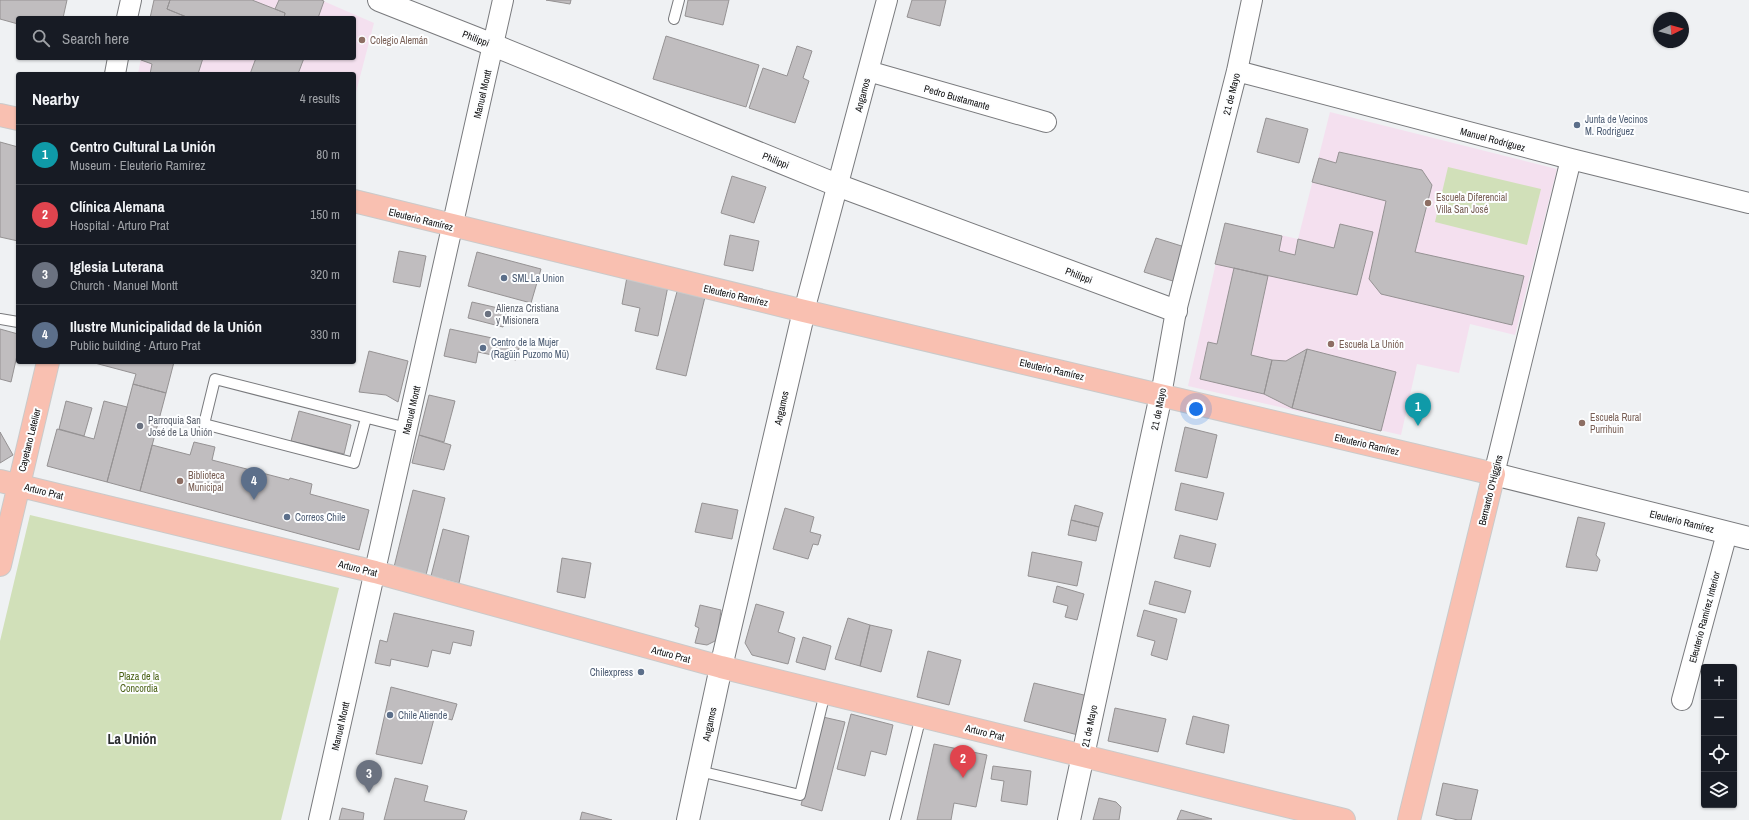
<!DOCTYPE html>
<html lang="en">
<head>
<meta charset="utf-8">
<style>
	:root { --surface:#171b24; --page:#20242c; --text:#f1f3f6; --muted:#9ea1a6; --line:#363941; --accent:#10957f }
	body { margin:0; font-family:"Archivo Narrow",sans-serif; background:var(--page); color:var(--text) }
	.controls { position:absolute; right:12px; bottom:12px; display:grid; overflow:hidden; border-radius:4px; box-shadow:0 1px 3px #0004 }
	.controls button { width:36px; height:36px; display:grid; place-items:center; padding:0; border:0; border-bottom:1px solid var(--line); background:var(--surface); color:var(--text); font:20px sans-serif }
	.compass { position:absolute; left:1653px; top:12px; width:36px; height:36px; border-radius:50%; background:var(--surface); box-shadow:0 1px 3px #0004; rotate:85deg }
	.you { position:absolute; left:1196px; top:409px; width:14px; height:14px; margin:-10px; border:3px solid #fff; border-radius:50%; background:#1a73e8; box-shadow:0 0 0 6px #1a73e833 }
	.badge { display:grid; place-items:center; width:26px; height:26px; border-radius:50%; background:var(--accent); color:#fff; font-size:13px; font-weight:700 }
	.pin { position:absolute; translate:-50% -33px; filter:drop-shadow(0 1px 2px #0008) }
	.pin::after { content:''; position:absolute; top:21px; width:14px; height:12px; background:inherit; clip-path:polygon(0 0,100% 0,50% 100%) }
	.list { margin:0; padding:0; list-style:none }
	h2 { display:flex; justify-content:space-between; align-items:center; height:52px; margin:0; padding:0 16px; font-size:17px }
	h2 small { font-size:13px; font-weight:400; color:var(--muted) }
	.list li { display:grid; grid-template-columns:26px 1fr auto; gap:12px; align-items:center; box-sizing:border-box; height:60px; padding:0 16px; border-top:1px solid var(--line) }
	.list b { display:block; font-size:15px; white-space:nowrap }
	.list p { margin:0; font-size:13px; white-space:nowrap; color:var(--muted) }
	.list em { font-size:13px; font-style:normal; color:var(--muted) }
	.icon { flex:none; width:22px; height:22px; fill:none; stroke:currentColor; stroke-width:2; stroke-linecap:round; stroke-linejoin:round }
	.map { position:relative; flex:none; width:1749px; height:820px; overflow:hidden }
	.search { position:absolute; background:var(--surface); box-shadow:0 1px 3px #0004; left:16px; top:16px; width:340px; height:44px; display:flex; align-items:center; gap:10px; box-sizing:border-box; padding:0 14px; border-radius:4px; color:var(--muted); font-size:15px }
	.panel { position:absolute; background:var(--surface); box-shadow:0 1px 3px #0004; left:16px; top:72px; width:340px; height:292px; border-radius:4px }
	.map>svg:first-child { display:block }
</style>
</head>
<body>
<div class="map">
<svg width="1749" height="820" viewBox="0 0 1749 820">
	<rect width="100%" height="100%" fill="#eff1f3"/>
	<!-- education -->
	<path fill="#f4e0ef" d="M 154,0 L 321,0 L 374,23 L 354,100 L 354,74 L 138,74 L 141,58 L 354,58 L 354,18 L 150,18 Z
		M 1330,112 L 1557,169 L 1515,335 L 1470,324 L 1459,373 L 1417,364 L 1401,435 L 1188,386 L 1225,223 L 1298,239 Z"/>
	<!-- green -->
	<path fill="#d1e0b9" d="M 1448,167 L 1541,189 L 1527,245 L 1435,222 Z
		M 30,515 L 339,588 L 281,820 L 0,820 L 0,641 Z"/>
	<!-- building -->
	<path fill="#c0bdbf" stroke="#959293" d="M 0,0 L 67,0 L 63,18 L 18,18 L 18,24 L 0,19 Z
		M 154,0 L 170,0 L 167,9 L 189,18 L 150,18 Z
		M 170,0 L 252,0 L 285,13 L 284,18 L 189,18 L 167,9 Z
		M 279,0 L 321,0 L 324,1 L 318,18 L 284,18 L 285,13 L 275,9 Z
		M 546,0 L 571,0 L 570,4 Z
		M 688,0 L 729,0 L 723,25 L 685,16 Z
		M 912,0 L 946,0 L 940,26 L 907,17 Z
		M 666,36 L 759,65 L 746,107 L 653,79 Z
		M 797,46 L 812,51 L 803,78 L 809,81 L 795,123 L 749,108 L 763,68 L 787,76 Z
		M 141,58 L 203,58 L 198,74 L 150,74 L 152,64 L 141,60 Z
		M 256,58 L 304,58 L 298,74 L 250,74 Z
		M 1266,118 L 1308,129 L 1299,163 L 1257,152 Z
		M 0,142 L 18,147 L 18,241 L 0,237 Z
		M 1339,152 L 1422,170 L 1432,185 L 1415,252 L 1524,276 L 1512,325 L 1381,294 L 1369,279 L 1386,201 L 1312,182 L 1319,158 L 1336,163 Z
		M 732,176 L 766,187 L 754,223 L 721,213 Z
		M 1225,223 L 1282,236 L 1279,251 L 1295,255 L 1298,239 L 1334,248 L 1340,224 L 1373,232 L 1357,295 L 1215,264 Z
		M 730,235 L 759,241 L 753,271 L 724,265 Z
		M 1156,238 L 1188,248 L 1176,282 L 1144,272 Z
		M 399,251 L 426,256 L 420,287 L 393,282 Z
		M 477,252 L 541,269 L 531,303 L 468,286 Z
		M 1234,268 L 1268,276 L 1251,355 L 1272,360 L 1264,394 L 1200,379 L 1208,342 L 1217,344 Z
		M 627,277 L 668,286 L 658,336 L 635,331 L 640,308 L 622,304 Z
		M 678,288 L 705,297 L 686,376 L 656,369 Z
		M 472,302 L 507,310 L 503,327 L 468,318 Z
		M 0,329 L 18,334 L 18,351 L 11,382 L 0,379 Z
		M 450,329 L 520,344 L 516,360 L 478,352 L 476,363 L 444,356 Z
		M 1307,349 L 1396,372 L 1381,431 L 1292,408 Z
		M 1307,349 L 1292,408 L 1264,394 L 1272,360 L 1286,361 Z
		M 369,351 L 408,361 L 398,402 L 386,395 L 359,392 Z
		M 91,362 L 174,362 L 166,393 L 133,384 L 136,374 Z
		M 133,384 L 166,393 L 140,491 L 107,482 Z
		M 429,395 L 455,401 L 444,442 L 419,435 Z
		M 66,401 L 92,408 L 84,436 L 59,429 Z
		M 104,401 L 127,407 L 107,482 L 47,466 L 57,429 L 94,439 Z
		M 299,411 L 351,425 L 344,454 L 291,441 Z
		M 1185,427 L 1217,435 L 1207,478 L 1175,471 Z
		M 0,432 L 13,455 L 0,463 Z
		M 419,435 L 451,445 L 444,470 L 412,463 Z
		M 194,442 L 215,447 L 212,460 L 289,480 L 290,478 L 312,484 L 310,494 L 369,510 L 359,550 L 140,491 L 152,445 L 190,455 Z
		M 1181,483 L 1224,493 L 1217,520 L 1175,510 Z
		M 413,490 L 445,498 L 426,575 L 394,567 Z
		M 702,503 L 738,510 L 732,539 L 695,532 Z
		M 1075,505 L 1103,513 L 1099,527 L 1071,520 Z
		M 785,508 L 814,517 L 810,532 L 821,535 L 818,545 L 813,544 L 808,559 L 773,549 Z
		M 1578,517 L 1605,523 L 1596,555 L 1600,560 L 1597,571 L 1566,567 Z
		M 1071,520 L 1099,527 L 1096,541 L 1068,535 Z
		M 443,529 L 469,536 L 459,583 L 431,576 Z
		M 1180,535 L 1216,544 L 1210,567 L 1174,558 Z
		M 1032,552 L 1082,562 L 1077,586 L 1028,576 Z
		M 562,558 L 591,563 L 585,598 L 557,592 Z
		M 1155,581 L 1191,591 L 1185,613 L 1149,604 Z
		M 1057,586 L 1084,594 L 1077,620 L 1065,617 L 1068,606 L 1053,602 Z
		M 756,604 L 784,612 L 778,632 L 795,638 L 788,664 L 752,655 L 745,643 Z
		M 700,605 L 721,610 L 717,640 L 707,645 L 695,643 L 699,628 L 695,626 Z
		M 1144,610 L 1177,619 L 1167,660 L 1151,655 L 1155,641 L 1137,636 Z
		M 394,613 L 474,631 L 471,646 L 453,642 L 450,654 L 432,650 L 428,667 L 391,659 L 390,666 L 375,663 L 380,640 L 387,642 Z
		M 848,618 L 870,625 L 860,666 L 835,659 Z
		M 870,625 L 892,630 L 881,672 L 860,666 Z
		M 803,637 L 831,646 L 825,670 L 796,662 Z
		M 928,651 L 961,660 L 949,705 L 917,697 Z
		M 1034,683 L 1088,696 L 1078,735 L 1024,721 Z
		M 391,687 L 457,704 L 452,720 L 435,715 L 422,764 L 376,754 Z
		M 1115,708 L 1166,719 L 1158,752 L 1108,741 Z
		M 851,714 L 893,725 L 886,755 L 871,751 L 865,776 L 837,769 Z
		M 1193,716 L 1229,725 L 1224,753 L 1186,744 Z
		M 823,717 L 845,722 L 822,811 L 801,805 Z
		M 934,744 L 987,755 L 976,807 L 954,803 L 951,820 L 917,820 Z
		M 993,766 L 1031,771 L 1027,805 L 1001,801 L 1004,781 L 991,779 Z
		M 395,778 L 428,786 L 424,801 L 467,811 L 464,820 L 384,820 Z
		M 1443,783 L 1478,790 L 1471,820 L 1458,820 L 1436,815 Z
		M 1099,798 L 1116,802 L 1121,807 L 1119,820 L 1093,820 Z
		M 342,808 L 364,813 L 363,820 L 339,820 Z
		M 1181,810 L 1212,819 L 1177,820 Z
		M 582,812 L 612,820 L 580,820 Z"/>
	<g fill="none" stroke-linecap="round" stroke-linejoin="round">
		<!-- service casing -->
		<g stroke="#797a7d" stroke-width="12">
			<path id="service" d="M 674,19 L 679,0
				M 0,319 L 18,322
				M 366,418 L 354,463 L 204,424 L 215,379 L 407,428
				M 699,771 L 800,795 L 825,693
				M 895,820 L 921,716"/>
		</g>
		<!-- minor casing -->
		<g stroke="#797a7d" stroke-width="22">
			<path id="minor" d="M 127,18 L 131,0
				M 868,71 L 1046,122
				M 1237,71 L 1571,159 L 1749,203
				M 115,74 L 118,58
				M 804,311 L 887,0
				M 1161,395 L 1176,311 L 1237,71 L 1252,0
				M 1494,474 L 1571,159
				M 1682,700 L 1727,533
				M 319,820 L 503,0"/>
		</g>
		<!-- tertiary casing -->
		<g stroke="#797a7d" stroke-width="24">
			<path id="tertiary" d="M 379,0 L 493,45 L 837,185 L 1176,311
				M 1494,474 L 1749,538
				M 688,820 L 721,667 L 804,311"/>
		</g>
		<!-- secondary casing -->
		<g stroke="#797a7d" stroke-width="24">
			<path id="secondary" d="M 1069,820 L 1161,395"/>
		</g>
		<!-- primary casing -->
		<g stroke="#cacaca" stroke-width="24">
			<path id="primary" d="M 0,115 L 18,119
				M 354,201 L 804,311 L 1494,474 L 1409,820
				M 0,481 L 375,572 L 721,667 L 1344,820
				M 0,565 L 48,362"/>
		</g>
		<!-- service -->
		<use href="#service" stroke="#fff" stroke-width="10"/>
		<!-- minor -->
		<use href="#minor" stroke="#fff" stroke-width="20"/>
		<!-- tertiary -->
		<use href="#tertiary" stroke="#fff" stroke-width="22"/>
		<!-- secondary -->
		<use href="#secondary" stroke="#fff" stroke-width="22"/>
		<!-- primary -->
		<use href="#primary" stroke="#f9c0b1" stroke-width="22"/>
	</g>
	<!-- markers -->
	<g fill="#8d6e63" stroke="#fdfeff" stroke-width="1.5">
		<circle cx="362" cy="40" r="4"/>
		<circle cx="1428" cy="203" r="4"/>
		<circle cx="1331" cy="344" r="4"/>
		<circle cx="1582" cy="423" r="4"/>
		<circle cx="180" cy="481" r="4"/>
	</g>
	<g fill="#5c6f8a" stroke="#fdfeff" stroke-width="1.5">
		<circle cx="1577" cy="125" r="4"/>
		<circle cx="504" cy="278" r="4"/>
		<circle cx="483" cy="348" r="4"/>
		<circle cx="287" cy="517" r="4"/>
		<circle cx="641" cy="672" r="4"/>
		<circle cx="390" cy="715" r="4"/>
	</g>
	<g fill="#6b7280" stroke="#fdfeff" stroke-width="1.5">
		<circle cx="488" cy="314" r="4"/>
		<circle cx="140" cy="426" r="4"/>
	</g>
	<g text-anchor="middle" stroke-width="4" stroke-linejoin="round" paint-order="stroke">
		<!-- street labels -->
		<g font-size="10" fill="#0f0f10" stroke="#fdfeff">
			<text transform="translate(476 38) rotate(21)" y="4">Philippi</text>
			<text transform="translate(482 94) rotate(-77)" y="4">Manuel Montt</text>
			<text transform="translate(1231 94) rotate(-76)" y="4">21 de Mayo</text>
			<text transform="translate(862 95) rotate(-75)" y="4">Angamos</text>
			<text transform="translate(957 97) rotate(16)" y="4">Pedro Bustamante</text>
			<text transform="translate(1493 139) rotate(15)" y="4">Manuel Rodríguez</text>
			<text transform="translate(776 160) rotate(22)" y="4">Philippi</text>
			<text transform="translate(421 219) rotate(14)" y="4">Eleuterio Ramírez</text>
			<text transform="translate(1079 275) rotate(21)" y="4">Philippi</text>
			<text transform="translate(736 295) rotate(13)" y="4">Eleuterio Ramírez</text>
			<text transform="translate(1052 369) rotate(13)" y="4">Eleuterio Ramírez</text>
			<text transform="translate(781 408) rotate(-77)" y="4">Angamos</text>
			<text transform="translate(1158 409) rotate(-79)" y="4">21 de Mayo</text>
			<text transform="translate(411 410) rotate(-77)" y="4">Manuel Montt</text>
			<text transform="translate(29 440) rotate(-76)" y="4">Cayetano Letelier</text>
			<text transform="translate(1367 444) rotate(13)" y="4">Eleuterio Ramírez</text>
			<text transform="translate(1490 490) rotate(-76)" y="4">Bernardo O'Higgins</text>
			<text transform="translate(44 491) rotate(14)" y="4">Arturo Prat</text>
			<text transform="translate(1682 521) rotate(14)" y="4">Eleuterio Ramírez</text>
			<text transform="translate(358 568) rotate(14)" y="4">Arturo Prat</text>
			<text transform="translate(1704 617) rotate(-75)" y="4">Eleuterio Ramírez Interior</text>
			<text transform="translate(671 654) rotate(15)" y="4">Arturo Prat</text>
			<text transform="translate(709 724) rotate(-78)" y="4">Angamos</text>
			<text transform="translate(340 726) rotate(-77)" y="4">Manuel Montt</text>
			<text transform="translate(1089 726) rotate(-78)" y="4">21 de Mayo</text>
			<text transform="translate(985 732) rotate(14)" y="4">Arturo Prat</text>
		</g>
		<!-- education labels -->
		<g font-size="10" fill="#785e54" stroke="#fdfeff" text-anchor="start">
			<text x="370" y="44">Colegio Alemán</text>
			<text x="1436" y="201">Escuela Diferencial<tspan x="1436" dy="12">Villa San José</tspan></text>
			<text x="1339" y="348">Escuela La Unión</text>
			<text x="1590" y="421">Escuela Rural<tspan x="1590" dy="12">Purrihuin</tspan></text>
			<text x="188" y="479">Biblioteca<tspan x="188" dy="12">Municipal</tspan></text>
		</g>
		<!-- service labels -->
		<g font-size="10" fill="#4e5e75" stroke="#fdfeff" text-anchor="start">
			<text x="1585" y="123">Junta de Vecinos<tspan x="1585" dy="12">M. Rodriguez</tspan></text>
			<text x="512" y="282">SML La Union</text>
			<text x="491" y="346">Centro de la Mujer<tspan x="491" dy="12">(Ragüin Puzomo Mü)</tspan></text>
			<text x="295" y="521">Correos Chile</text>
			<text x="633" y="676" text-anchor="end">Chilexpress</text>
			<text x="398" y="719">Chile Atiende</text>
		</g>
		<!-- worship labels -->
		<g font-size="10" fill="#5b616d" stroke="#fdfeff" text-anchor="start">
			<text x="496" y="312">Alienza Cristiana<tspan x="496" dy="12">y Misionera</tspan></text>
			<text x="148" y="424">Parroquia San<tspan x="148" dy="12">José de La Unión</tspan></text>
		</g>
		<!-- park labels -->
		<g font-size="10" fill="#4a6115" stroke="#fdfeff">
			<text x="139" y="680">Plaza de la<tspan x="139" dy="12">Concordia</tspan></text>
		</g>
		<!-- district labels -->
		<g font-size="14" font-weight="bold" fill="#2a2c2e" stroke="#fdfeff">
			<text x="132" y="744">La Unión</text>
		</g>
	</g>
</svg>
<div class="controls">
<button>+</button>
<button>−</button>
<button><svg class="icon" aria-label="locate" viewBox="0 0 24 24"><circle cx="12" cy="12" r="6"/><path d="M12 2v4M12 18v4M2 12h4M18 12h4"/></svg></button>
<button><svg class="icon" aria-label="layers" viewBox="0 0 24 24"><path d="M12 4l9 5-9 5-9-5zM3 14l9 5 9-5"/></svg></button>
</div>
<svg class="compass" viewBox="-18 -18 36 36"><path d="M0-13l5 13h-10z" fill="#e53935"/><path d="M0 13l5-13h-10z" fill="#9ea1a6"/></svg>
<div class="you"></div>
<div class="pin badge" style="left:1418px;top:426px;background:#0f9aa8">1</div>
<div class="pin badge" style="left:963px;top:778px;background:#e0444e">2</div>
<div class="pin badge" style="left:369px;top:793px;background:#6b7280">3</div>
<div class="pin badge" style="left:254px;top:500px;background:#5c6f8a">4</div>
<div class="search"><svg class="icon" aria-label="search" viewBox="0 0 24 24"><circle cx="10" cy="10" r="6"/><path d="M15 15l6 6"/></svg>Search here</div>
<section class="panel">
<h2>Nearby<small>4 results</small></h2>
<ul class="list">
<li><span class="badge" style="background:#0f9aa8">1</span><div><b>Centro Cultural La Unión</b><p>Museum · Eleuterio Ramírez</p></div><em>80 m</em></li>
<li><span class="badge" style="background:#e0444e">2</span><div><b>Clínica Alemana</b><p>Hospital · Arturo Prat</p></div><em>150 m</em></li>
<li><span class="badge" style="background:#6b7280">3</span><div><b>Iglesia Luterana</b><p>Church · Manuel Montt</p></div><em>320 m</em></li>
<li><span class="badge" style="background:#5c6f8a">4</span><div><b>Ilustre Municipalidad de la Unión</b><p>Public building · Arturo Prat</p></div><em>330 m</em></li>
</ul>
</section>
</div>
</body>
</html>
